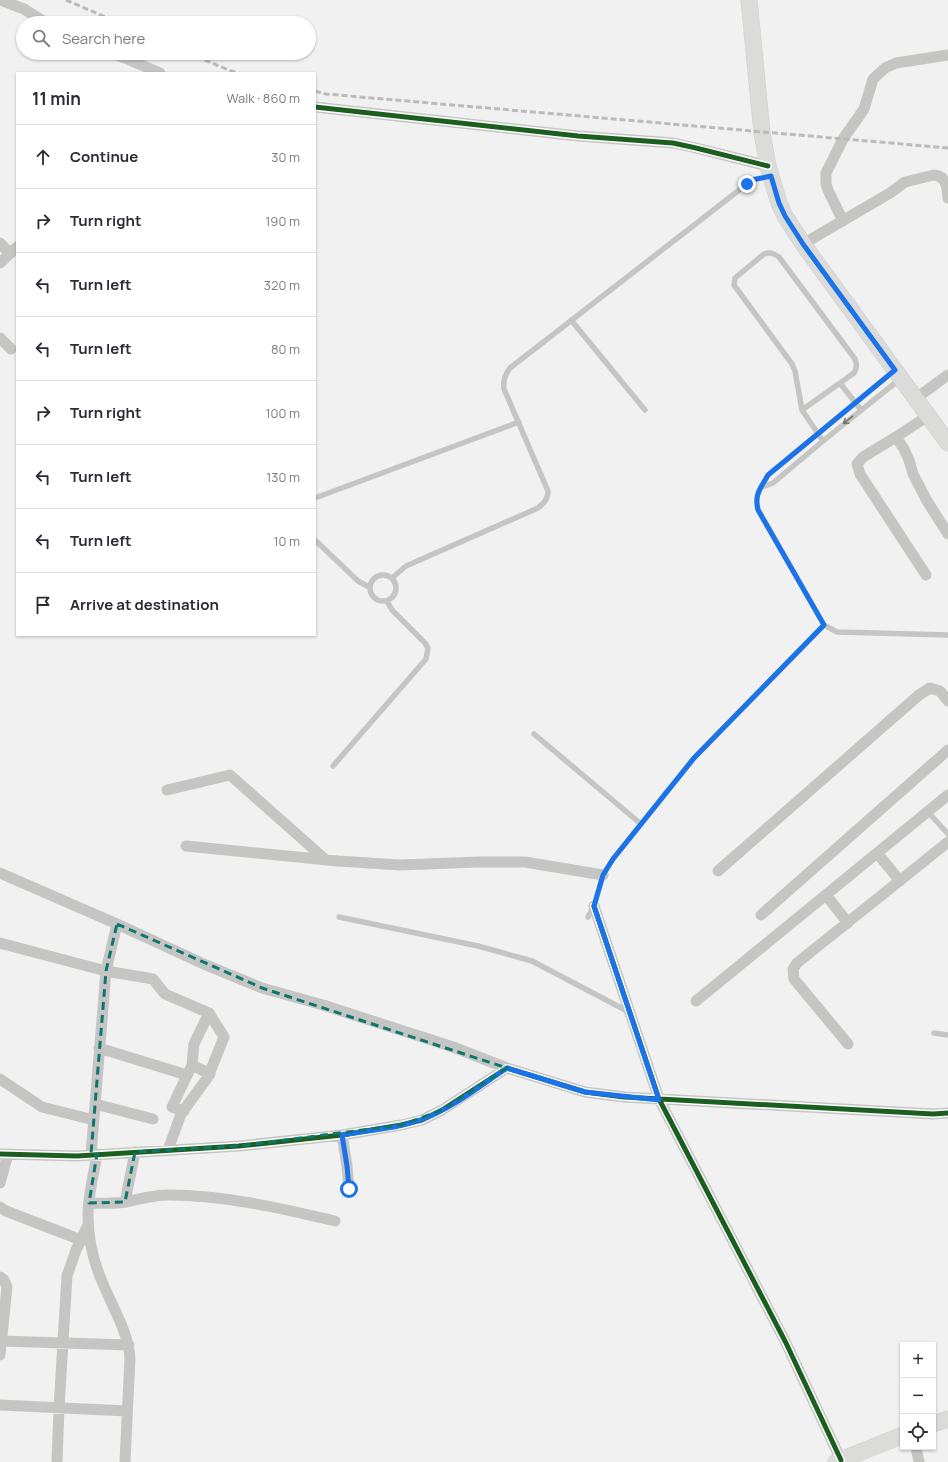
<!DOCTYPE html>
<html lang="en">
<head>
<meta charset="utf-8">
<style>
	:root { --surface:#fff; --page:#f7f7f7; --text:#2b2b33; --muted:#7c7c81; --line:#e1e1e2 }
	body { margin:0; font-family:Manrope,sans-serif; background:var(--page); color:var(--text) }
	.controls { position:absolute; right:12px; bottom:12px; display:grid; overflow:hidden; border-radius:0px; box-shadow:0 1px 3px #0004 }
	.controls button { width:36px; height:36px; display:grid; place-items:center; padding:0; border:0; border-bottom:1px solid var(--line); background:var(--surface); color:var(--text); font:20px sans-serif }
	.stop { position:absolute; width:12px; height:12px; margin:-9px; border:3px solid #1a73e8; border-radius:50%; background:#fff }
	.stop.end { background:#1a73e8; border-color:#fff; box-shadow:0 1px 4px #0008 }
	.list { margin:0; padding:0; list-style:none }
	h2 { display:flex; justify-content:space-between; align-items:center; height:52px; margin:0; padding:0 16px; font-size:17px }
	h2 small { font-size:13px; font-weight:400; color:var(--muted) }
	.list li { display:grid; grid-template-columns:26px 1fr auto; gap:12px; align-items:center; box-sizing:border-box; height:64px; padding:0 16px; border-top:1px solid var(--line) }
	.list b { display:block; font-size:15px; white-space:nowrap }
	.list em { font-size:13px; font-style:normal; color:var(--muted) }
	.icon { flex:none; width:22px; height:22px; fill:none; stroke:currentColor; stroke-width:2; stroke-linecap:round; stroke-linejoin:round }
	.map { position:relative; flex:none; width:948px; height:1462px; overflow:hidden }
	.search { position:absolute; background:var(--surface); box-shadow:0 1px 3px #0004; left:16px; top:16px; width:300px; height:44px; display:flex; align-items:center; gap:10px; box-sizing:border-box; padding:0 14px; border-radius:22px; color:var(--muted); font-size:15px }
	.panel { position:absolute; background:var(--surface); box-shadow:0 1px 3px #0004; left:16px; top:72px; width:300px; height:564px; border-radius:0px }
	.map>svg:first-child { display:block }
</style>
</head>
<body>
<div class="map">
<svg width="948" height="1462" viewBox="0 0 948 1462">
	<rect width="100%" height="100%" fill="#f2f1f2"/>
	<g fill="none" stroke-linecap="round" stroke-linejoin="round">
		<!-- secondary casing -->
		<g stroke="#cececd" stroke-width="17">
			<path id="secondary" d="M 749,0 L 762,133 L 768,166 L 779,203 L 785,216 L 803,244 L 948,443
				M 933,1424 L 948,1419
				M 836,1462 L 903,1435"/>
		</g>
		<!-- lane -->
		<path stroke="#c5c6c3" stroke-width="5.5" d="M 571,320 L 645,410
			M 894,371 L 768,475 C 761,488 754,494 758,509 L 824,625 L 837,632 L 948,635
			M 840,383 L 861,410
			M 802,410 L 854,373 C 857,368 857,365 855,359 L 779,257 C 773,253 770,252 764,254 L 735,278 L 734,285 L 792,364 L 795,371 L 802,410 L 823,441
			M 762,487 L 773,483 L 823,441 L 900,379
			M 315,498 L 519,422
			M 315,540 L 358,581 L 369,587
			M370 588a13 13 0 1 1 26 0a13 13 0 1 1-26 0Z
			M 392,578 L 406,566 L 538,508 C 544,503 548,499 548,491 L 504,389 C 503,380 505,375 510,368 L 747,184 L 752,180 L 770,176
			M 534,734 L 641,824
			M 333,766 L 426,659 L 428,648 L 425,643 L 392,610 L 387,601
			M 928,812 L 948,834
			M 339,917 L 478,946 L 532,961 L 629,1012
			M 588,917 L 594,906 L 603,875 L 613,859 L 694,758 L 824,625
			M 934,1033 L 948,1035"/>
		<!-- street -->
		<path stroke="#c5c6c3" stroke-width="11" d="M 0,0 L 24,9 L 46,23
			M 111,53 L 125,58 L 160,73
			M 315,107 L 578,136 L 673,143 L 696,148 L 768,166
			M 843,221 L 828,190 L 826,184 L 826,173 L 843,139 L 864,109 L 873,79 L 885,68 L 896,63 L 948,55
			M 0,243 L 10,254
			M 803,244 L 890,193 L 905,182 L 934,175 C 947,176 947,188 948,198
			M 0,263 L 17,247
			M 0,338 L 11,349
			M 915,399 L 948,375
			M 896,437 L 904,449 L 909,460 L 913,474 L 927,501 L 948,534
			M 926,575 L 860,474 L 857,464 L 863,457 L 896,437 L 928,416
			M 167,790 L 230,775 L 326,860
			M 186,846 L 338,861 L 400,865 L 479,862 L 525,862 L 603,875
			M 877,853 L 900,881
			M 718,871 L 919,695 L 930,688 L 940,691 L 948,701
			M 0,873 L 117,924 L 106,971 L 153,979 L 165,994 L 209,1013 L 224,1037 L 208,1077 L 181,1114 L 168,1150
			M 826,895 L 848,923
			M 594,906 L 659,1099 L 786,1343 L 841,1460
			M 761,915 L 948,750
			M 117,924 L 206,965 L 262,988 L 323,1005 L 453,1047 L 507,1068
			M 0,943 L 106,971 L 91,1154
			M 696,1001 L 948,795
			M 848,1044 L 794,979 L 793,969 L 797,963 L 948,842
			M 99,1048 L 187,1075
			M 192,1065 L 194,1044 L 209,1013
			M 0,1079 L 42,1107 L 94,1120
			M 95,1104 L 153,1119
			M 184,1111 L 172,1107 L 192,1065 L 210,1074
			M 342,1135 L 347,1166 L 349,1189
			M 0,1154 L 77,1156 L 239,1146 L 342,1135 L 401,1125 L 422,1120 L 442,1110 L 507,1068 L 585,1092 L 624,1097 L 933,1114 L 948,1113
			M 97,1154 C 94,1174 88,1195 88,1215 C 88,1239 94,1264 104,1286 C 114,1310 128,1332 130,1358 L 125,1462
			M 0,1183 L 8,1154
			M 125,1202 L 135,1152
			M 89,1203 C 102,1203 114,1204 126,1202 C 140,1199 153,1195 168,1195 C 224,1195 280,1208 335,1221
			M 0,1207 L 6,1211 L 81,1240
			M 0,1277 L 4,1280 L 7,1287 L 0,1355
			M 0,1341 L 129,1345
			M 0,1405 L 127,1411
			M 916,1447 L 919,1462
			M 57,1462 L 59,1408 L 67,1276 L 76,1250 L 88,1225"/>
		<!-- secondary -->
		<use href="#secondary" stroke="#dbdcda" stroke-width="16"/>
		<!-- rail -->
		<path stroke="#bbbbb9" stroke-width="3" stroke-dasharray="6 3" stroke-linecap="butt" d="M 66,0 L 119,23
			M 188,53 L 231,71 L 238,73
			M 315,91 L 326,94 L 948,148"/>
		<!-- cycleway casing -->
		<g stroke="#fff" stroke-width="8">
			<path id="cycleway" d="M 315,107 L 578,136 L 673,143 L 696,148 L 768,166
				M 594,906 L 659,1099 L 786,1343 L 841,1460
				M 0,1154 L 77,1156 L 239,1146 L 342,1135 L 401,1125 L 422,1120 L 442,1110 L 507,1068 L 585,1092 L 624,1097 L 933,1114 L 948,1113"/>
		</g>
		<!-- cycleway -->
		<use href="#cycleway" stroke="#1b5e20" stroke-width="5"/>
	</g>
	<!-- one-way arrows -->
	<defs><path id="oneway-shaft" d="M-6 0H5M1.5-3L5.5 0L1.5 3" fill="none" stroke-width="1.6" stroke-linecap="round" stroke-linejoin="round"/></defs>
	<use stroke="#717862" href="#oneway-shaft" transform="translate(848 420) rotate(141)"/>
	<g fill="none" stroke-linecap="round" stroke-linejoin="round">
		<!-- route -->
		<path stroke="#1a73e8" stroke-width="5" d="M 349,1189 L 347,1166 L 342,1135 C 368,1130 398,1129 423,1119 C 453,1108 481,1085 507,1068 L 585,1092 L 659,1100 L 594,906 L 603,875 L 613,859 L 694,758 L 824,625 L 758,510 C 754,494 761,488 768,475 L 895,370 L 803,244 L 785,216 L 779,203 L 771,176 L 752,180 L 747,184"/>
	</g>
	<!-- marked area -->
	<path fill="none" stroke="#0f766e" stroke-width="3" stroke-dasharray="8 5" stroke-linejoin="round" d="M 117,924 L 262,988 L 507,1068 L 442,1110 L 401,1125 L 239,1146 L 135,1152 L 125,1202 L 89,1203 L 97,1154 L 91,1154 L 106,971 Z"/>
</svg>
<div class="controls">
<button>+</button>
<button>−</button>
<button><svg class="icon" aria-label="locate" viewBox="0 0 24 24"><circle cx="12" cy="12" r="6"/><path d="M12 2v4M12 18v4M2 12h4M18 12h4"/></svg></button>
</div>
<div class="stop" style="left:349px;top:1189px"></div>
<div class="stop end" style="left:747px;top:184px"></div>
<div class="search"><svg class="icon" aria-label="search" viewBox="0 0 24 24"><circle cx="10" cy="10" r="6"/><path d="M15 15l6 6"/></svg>Search here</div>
<section class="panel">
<h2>11 min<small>Walk · 860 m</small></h2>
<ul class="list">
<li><svg class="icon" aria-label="ahead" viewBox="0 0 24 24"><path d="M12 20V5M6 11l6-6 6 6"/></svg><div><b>Continue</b></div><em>30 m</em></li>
<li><svg class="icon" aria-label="right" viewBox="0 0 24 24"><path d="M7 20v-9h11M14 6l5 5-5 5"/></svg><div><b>Turn right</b></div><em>190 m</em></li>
<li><svg class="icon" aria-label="left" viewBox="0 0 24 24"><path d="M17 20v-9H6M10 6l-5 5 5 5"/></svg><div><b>Turn left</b></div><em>320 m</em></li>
<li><svg class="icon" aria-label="left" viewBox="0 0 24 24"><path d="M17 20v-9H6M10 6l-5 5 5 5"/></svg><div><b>Turn left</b></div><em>80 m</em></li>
<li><svg class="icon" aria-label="right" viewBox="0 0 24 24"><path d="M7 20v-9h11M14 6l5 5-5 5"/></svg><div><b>Turn right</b></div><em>100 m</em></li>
<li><svg class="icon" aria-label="left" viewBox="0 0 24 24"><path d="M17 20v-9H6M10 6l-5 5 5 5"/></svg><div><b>Turn left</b></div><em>130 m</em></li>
<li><svg class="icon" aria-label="left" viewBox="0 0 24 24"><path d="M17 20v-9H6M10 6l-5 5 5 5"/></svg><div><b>Turn left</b></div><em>10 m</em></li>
<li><svg class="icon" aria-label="arrive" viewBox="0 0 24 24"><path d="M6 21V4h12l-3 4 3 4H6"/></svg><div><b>Arrive at destination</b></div></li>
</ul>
</section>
</div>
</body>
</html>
